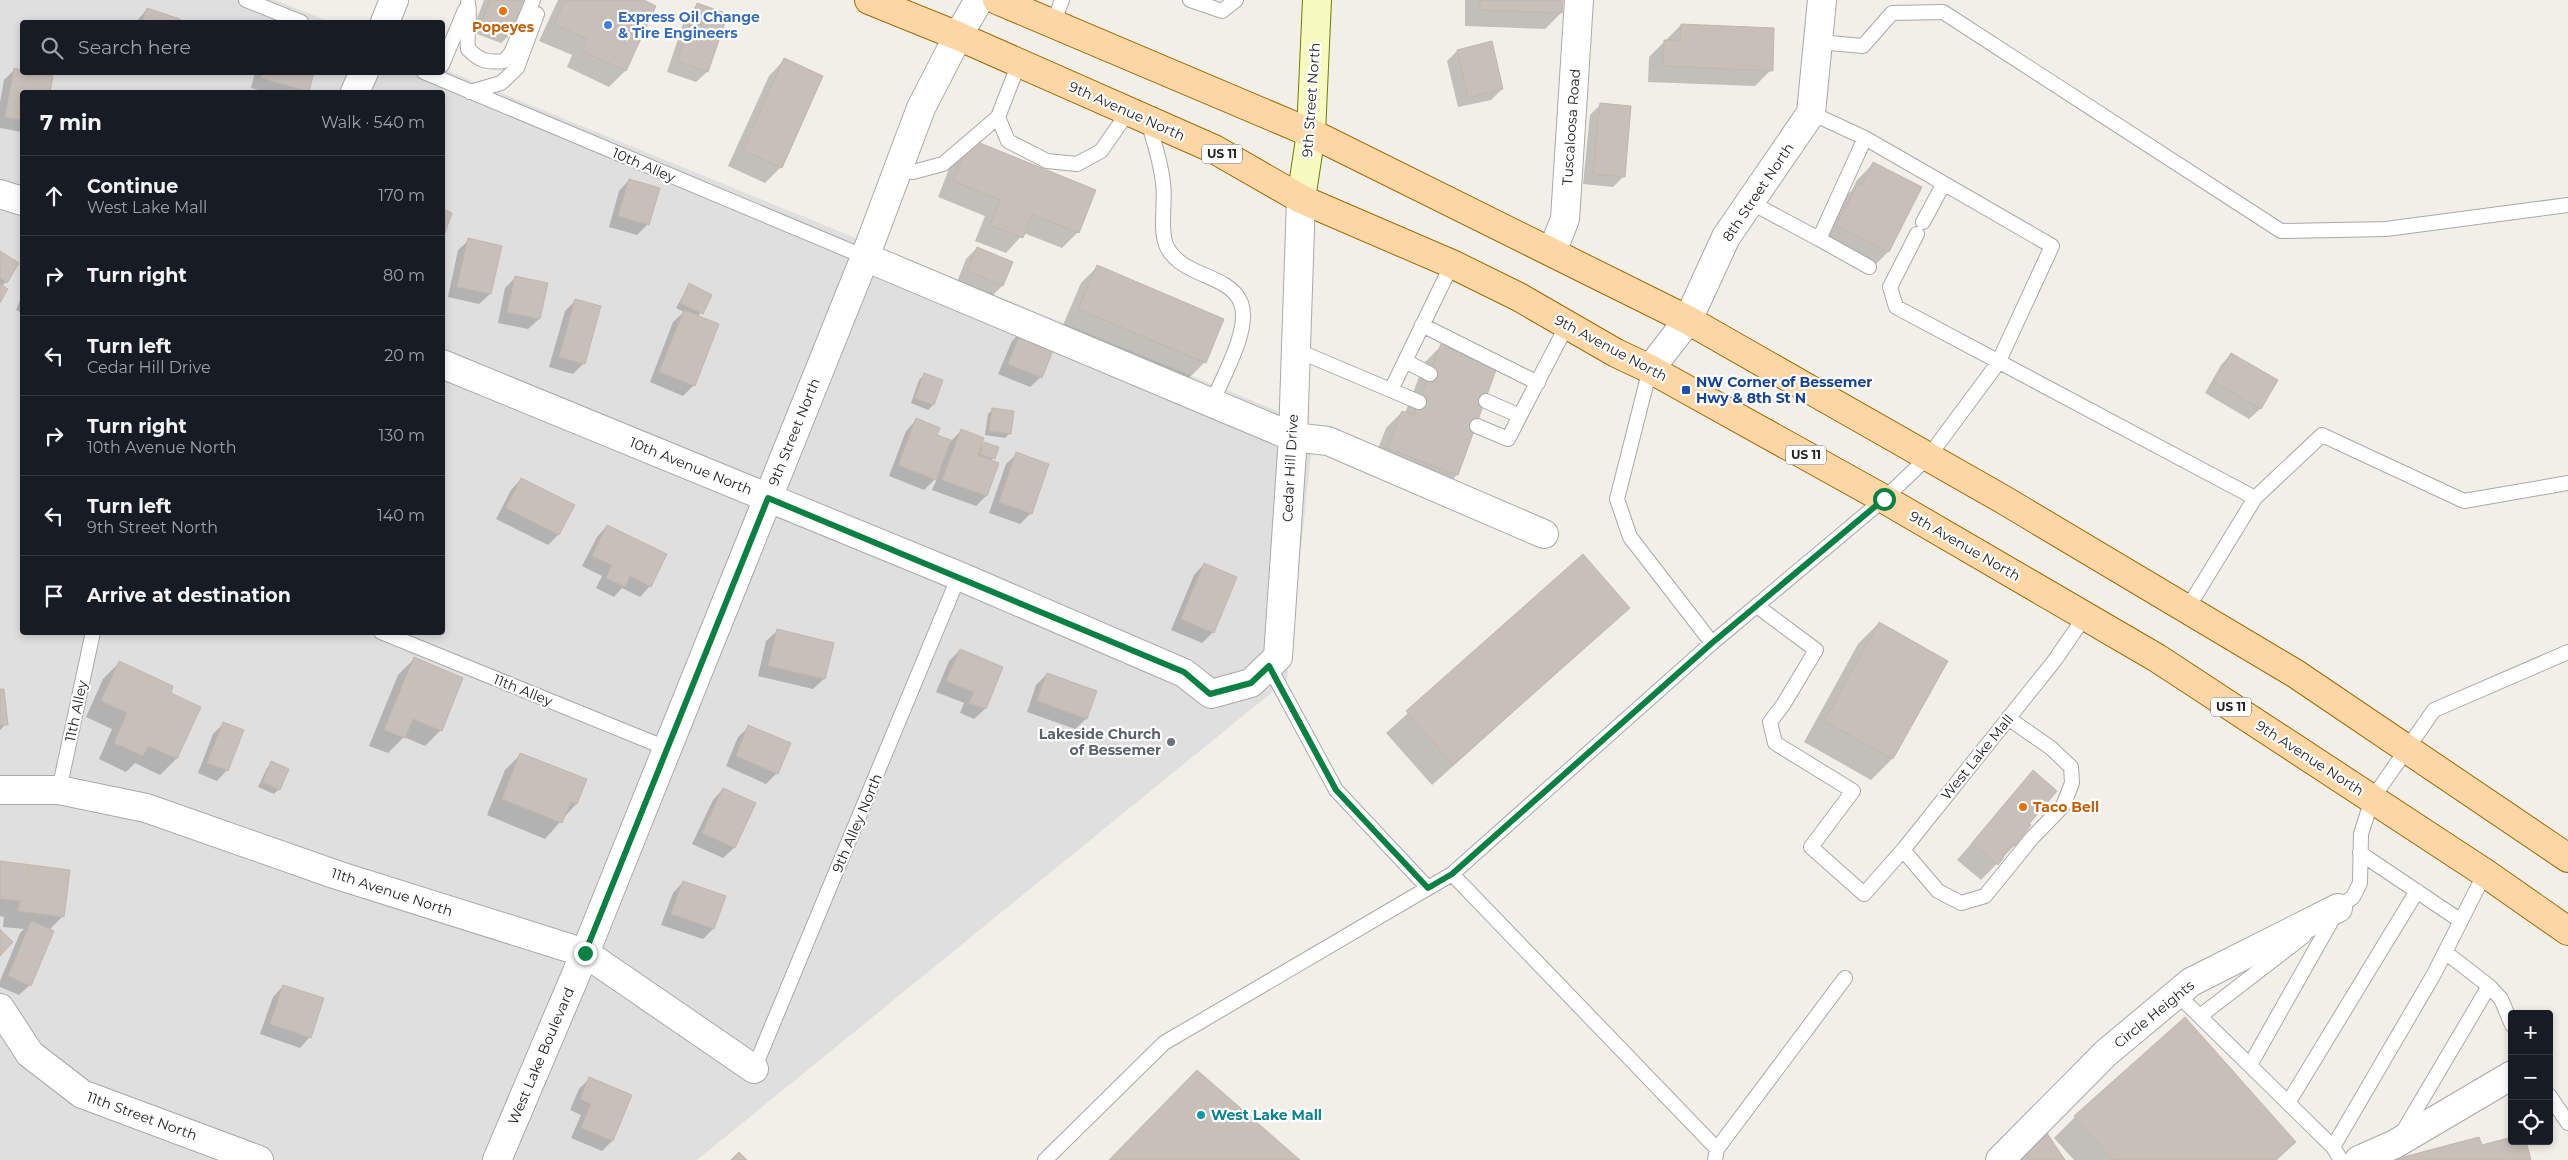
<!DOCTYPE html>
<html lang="en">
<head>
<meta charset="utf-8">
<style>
	:root { --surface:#171b24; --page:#20242c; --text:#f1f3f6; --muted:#9ea1a6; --line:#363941 }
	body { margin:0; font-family:Montserrat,sans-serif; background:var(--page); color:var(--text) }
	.controls { position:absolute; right:15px; bottom:15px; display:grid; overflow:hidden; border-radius:5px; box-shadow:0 2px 8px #0003 }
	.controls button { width:45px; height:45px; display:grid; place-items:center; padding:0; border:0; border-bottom:1px solid var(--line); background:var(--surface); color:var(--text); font:25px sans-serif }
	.stop { position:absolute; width:15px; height:15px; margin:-11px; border:4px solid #0b8043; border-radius:50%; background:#fff }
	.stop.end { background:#0b8043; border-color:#fff; box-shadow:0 1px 5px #0008 }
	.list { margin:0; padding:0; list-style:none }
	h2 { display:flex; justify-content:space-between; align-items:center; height:65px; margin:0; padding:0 20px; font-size:21px }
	h2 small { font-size:16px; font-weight:400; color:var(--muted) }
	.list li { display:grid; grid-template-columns:32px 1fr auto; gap:15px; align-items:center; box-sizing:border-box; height:80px; padding:0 20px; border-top:1px solid var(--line) }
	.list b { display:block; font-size:19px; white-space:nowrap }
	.list p { margin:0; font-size:16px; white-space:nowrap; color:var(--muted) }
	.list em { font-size:16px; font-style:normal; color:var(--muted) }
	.icon { flex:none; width:28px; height:28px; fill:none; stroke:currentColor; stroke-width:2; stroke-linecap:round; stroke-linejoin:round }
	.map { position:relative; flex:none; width:2568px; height:1160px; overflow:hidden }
	.search { position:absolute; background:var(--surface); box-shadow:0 2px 8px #0003; left:20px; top:20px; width:425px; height:55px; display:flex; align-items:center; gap:12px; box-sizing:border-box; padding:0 18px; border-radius:5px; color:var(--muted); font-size:19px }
	.panel { position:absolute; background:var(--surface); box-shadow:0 2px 8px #0003; left:20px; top:90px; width:425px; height:545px; border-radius:5px }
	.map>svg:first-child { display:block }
</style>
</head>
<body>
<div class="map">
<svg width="2568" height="1160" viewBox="0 0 2568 1160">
	<rect width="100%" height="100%" fill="#f2efe9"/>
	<!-- residential -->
	<path fill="#e0dfdf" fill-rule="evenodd" d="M 0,0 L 275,0 L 330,22 L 22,22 L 22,72 L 442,72 L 443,69 L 1314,426 L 1287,680 L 697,1160 L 0,1160 ZM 22,92 L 442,92 L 442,632 L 22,632 Z"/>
	<!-- shadow -->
	<path fill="#0003" d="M 484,0 L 524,0 L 512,33 L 501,43 L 472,32 Z
		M 641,0 L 625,71 L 609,87 L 567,67 L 572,55 L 539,41 L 558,0 Z
		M 1465,0 L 1561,0 L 1561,13 L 1545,29 L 1465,26 Z
		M 697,5 L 707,72 L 696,82 L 667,72 L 686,15 Z
		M 147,9 L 178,20 L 178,22 L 136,22 Z
		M 1681,25 L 1771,70 L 1755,86 L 1648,82 L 1649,57 Z
		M 1457,51 L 1502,89 L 1491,100 L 1458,107 L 1447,61 Z
		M 784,60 L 781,167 L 765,183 L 728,166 L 769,76 Z
		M 15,69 L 52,77 L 48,92 L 22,92 L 22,132 L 0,128 L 0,102 L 4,80 Z
		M 255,72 L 313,72 L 306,92 L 265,92 L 251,88 Z
		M 1600,105 L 1624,176 L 1613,187 L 1583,184 L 1590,115 Z
		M 970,140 L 1078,232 L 1062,248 L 1024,233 L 1006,253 L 975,241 L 985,216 L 938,197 L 954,156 Z
		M 1873,164 L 1888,252 L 1872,268 L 1821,242 L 1842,200 L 1852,190 L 1857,180 Z
		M 629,180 L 648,224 L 637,235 L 609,227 L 619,191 Z
		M 469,240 L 490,294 L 479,304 L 448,297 L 458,250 Z
		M 977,248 L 1002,286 L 992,296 L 957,282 L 966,259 Z
		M 0,252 L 6,282 L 2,286 L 0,301 Z
		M 1097,267 L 1205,362 L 1189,378 L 1063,325 L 1081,283 Z
		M 516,277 L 539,319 L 528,329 L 498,323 L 505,288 Z
		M 689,285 L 710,295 L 698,317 L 694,385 L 683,396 L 650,382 L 673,322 L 684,312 L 676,308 Z
		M 22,296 L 22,313 L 16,310 Z
		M 576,300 L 584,363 L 573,374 L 549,367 L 565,311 Z
		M 1022,331 L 1041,377 L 1030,387 L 998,374 L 1012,341 Z
		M 1441,346 L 1494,371 L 1457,475 L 1441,491 L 1372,464 L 1386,428 L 1402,412 L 1405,413 L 1425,362 Z
		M 2231,354 L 2276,380 L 2260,409 L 2249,419 L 2205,393 L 2221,365 Z
		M 924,375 L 933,405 L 928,410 L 911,403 L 919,380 Z
		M 993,409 L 1010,433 L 1005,438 L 985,435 L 988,414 Z
		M 916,420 L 936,435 L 951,441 L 961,431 L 979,449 L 984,444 L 993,458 L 991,461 L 986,496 L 976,506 L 932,490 L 938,476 L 924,490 L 889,476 L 906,431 Z
		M 1017,454 L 1031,513 L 1020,524 L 989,513 L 1006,464 Z
		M 521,479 L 558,535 L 548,545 L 496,519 L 511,490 Z
		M 607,526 L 650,586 L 640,597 L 622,588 L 614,597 L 596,588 L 602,576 L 582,566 L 597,537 Z
		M 1583,555 L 1629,608 L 1432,785 L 1386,733 Z
		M 1204,564 L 1213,632 L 1202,643 L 1171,630 L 1194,575 Z
		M 1879,623 L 1892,759 L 1871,780 L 1804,742 L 1858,644 Z
		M 777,631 L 824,679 L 813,689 L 758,676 L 766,641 Z
		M 960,650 L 1001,668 L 985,709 L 974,719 L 960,713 L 964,703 L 936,692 L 949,661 Z
		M 414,659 L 441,730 L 425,746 L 404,737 L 388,753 L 369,746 L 398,675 Z
		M 119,663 L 169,694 L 176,759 L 160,775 L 135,763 L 126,772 L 99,759 L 112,729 L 86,717 L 103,679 Z
		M 1047,674 L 1095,691 L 1086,719 L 1075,729 L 1027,712 L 1036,685 Z
		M 0,690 L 6,724 L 0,730 Z
		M 224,723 L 227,770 L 217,781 L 198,773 L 213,734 Z
		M 749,727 L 777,773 L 766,784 L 726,766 L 738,737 Z
		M 521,754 L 576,804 L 545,839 L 487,815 L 505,770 Z
		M 272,763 L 279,789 L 274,794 L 258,787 L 267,768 Z
		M 2033,772 L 2028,824 L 2015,845 L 1981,880 L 1957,860 Z
		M 723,789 L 754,803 L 734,848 L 723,858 L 692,844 L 713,800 Z
		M 0,862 L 63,916 L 49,930 L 30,985 L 19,995 L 0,987 L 0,981 L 20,933 L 24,929 L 3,927 L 4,917 L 0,916 Z
		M 683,882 L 725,897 L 713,929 L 703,939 L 661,925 L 673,893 Z
		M 283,986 L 310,1037 L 300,1048 L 260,1034 L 273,997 Z
		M 589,1079 L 612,1141 L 602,1151 L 571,1138 L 581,1115 L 570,1110 L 579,1089 Z
		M 2075,1117 L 2294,1142 L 2276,1160 L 2074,1160 L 2054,1138 Z
		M 2020,1144 L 2063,1160 L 2013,1160 Z"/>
	<!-- building -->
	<path fill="#c7bfb8" stroke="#c4b6ab" d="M 490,0 L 525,0 L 513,33 L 481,22 Z
		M 565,0 L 644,0 L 656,6 L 626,71 L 582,51 L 587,39 L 554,24 Z
		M 1480,0 L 1563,0 L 1562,13 L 1480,10 Z
		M 697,3 L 728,14 L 708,72 L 677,61 Z
		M 147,8 L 180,19 L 179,22 L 142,22 Z
		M 1681,24 L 1774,28 L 1773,71 L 1663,66 L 1664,40 L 1680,40 Z
		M 1492,41 L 1503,89 L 1468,98 L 1457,50 Z
		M 784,58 L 823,76 L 782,168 L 743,150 Z
		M 14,68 L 22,70 L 22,72 L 53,76 L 50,92 L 22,92 L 22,120 L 5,117 Z
		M 262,72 L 314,72 L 309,92 L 261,78 Z
		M 1600,103 L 1631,106 L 1625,177 L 1593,174 Z
		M 970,139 L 1096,190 L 1079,233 L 1032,214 L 1023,238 L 990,225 L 1000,200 L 953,181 Z
		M 1873,162 L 1922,187 L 1889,252 L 1836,226 L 1858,183 L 1862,185 Z
		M 629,179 L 660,188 L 649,225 L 618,216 Z
		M 442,209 L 452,213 L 442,241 Z
		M 468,238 L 502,246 L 491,294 L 457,287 Z
		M 977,247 L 1013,262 L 1003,286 L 967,271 Z
		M 0,251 L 19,263 L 7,283 L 0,278 Z
		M 1097,265 L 1224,319 L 1206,363 L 1078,309 Z
		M 515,276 L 548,283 L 540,319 L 507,312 Z
		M 689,283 L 712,295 L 703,314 L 680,303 Z
		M 0,284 L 8,289 L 0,303 Z
		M 575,299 L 601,306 L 585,364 L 559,357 Z
		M 684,310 L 719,324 L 695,386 L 659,372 Z
		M 1022,329 L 1056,343 L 1042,378 L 1008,364 Z
		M 1441,344 L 1496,370 L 1458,475 L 1387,448 L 1402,411 L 1414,415 Z
		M 2231,353 L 2278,380 L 2261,409 L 2214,382 Z
		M 924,373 L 943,380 L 934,405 L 915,398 Z
		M 992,408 L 1014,411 L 1011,434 L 989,431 Z
		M 916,418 L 940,428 L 937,435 L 951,440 L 936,480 L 898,465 Z
		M 961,429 L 984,438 L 978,455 L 999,463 L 987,496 L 942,480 Z
		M 984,442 L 999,447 L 995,459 L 980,454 Z
		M 1016,452 L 1049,464 L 1032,514 L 999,502 Z
		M 521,478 L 575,505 L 559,535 L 506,508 Z
		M 607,525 L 667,554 L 651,587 L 630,576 L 625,587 L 606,578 L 612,565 L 592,556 Z
		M 1583,554 L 1630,608 L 1453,765 L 1406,711 Z
		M 1204,563 L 1237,577 L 1214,633 L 1181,619 Z
		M 1879,622 L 1948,661 L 1893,759 L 1824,721 Z
		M 777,629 L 834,643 L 825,679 L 768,666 Z
		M 960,649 L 1003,667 L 986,709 L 969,703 L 974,692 L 946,681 Z
		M 414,657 L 463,678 L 442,731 L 413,719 L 405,738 L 384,730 Z
		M 119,661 L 173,686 L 171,693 L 201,707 L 177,759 L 148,746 L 143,756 L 114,743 L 127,713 L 101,701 Z
		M 1047,673 L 1097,691 L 1087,719 L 1037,701 Z
		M 0,689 L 4,689 L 8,725 L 0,725 Z
		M 223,722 L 244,730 L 228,771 L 207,763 Z
		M 748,725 L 791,743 L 778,774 L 736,756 Z
		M 520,753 L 587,779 L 577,804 L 571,802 L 562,823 L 502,799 Z
		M 271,761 L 289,769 L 280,790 L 263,782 Z
		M 2033,770 L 2057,791 L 2029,824 L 2031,825 L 2015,846 L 2013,843 L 2002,855 L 2004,857 L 1998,865 L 1972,843 Z
		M 723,788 L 756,803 L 735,848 L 702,833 Z
		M 0,861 L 70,870 L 64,917 L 18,911 L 20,901 L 0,899 Z
		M 683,881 L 726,896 L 714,929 L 671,914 Z
		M 31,921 L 54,931 L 31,986 L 8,976 Z
		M 0,929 L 13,942 L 0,956 Z
		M 283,985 L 324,998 L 311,1038 L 270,1024 Z
		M 2185,1017 L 2296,1142 L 2276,1160 L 2113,1160 L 2074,1116 Z
		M 1197,1070 L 1300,1160 L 1109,1160 Z
		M 589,1077 L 632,1095 L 613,1141 L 581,1128 L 591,1104 L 580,1099 Z
		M 2043,1127 L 2065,1160 L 2031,1160 L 2019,1143 Z
		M 2479,1137 L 2482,1145 L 2512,1137 L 2512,1141 L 2526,1141 L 2531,1160 L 2392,1160 Z
		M 739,1152 L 747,1160 L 731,1160 Z"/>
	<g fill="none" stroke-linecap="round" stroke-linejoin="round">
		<!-- lane casing -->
		<g stroke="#a9a9a9" stroke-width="16">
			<path id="lane" d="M 246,0 L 301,22
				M 1190,0 L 1222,11 L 1236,0
				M 468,3 C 471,19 466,33 468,49 C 480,61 487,63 504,61 L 511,53 L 533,0
				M 1053,24 L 1062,0
				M 1818,42 L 1863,46 L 1892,13 L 1943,12 L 2281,231 L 2386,229 L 2568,205
				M 1019,63 L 998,117 L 1008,141 L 1047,161 L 1077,164 L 1101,151 L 1129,111
				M 442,65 L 465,10
				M 424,72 L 865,257
				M 470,92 L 501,83 L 517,68 L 537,14
				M 1811,113 L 1865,138
				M 1148,120 C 1153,140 1161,162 1163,183 C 1166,202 1159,230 1167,247 C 1174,261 1188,268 1202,274 C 1216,280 1235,287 1241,303 C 1251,329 1222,378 1212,403
				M 897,171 L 913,172 L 943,164 L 998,117
				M 1923,222 L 1943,185
				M 1917,234 L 1890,287 L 1896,307 L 2255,498 L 2187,609
				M 1819,239 L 1869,267
				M 1422,325 L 1538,383
				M 1296,350 L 1419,402
				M 1405,361 L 1430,374
				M 1650,369 L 1617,499 L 1630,537 L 1712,643
				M 1391,390 L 1452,264
				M 1486,401 L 1520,416
				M 1477,426 L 1508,439 L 1567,325
				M 2255,498 L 2322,435 L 2464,501 L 2568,483
				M 1757,606 L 1816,650 L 1783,705 L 1770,722 L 1775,743 L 1853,791 L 1811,847 L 1864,894 L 1903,850 L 2055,660 L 2085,616
				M 381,632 L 666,748
				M 1269,666 L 1336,790 L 1428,888
				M 59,790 L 93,632
				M 1903,850 L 1938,891 L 1961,903 L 1985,896 L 2032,838 L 2063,806 L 2072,783 L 2071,767 L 2051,748 L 2008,718
				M 2360,853 L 2461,921
				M 1452,874 L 1717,1149
				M 2334,911 L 2353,897 L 2360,883 L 2361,834 L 2372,799 L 2434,710 L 2568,652
				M 2445,952 L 2489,986 L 2501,999 L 2512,1025
				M 2177,994 L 2333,1147 L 2341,1160
				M 2200,1016 L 2304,936
				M 2250,1065 L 2336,913
				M 754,1069 L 959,576
				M 2549,1095 L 2568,1123
				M 2288,1103 L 2417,891
				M 2401,1135 L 2489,986
				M 2333,1147 L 2434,974 L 2485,873
				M 1045,1160 L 1164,1043 L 1452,874 L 1712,643 L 1884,499 L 1929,456 L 1998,363 L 2052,246 L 1865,138 L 1819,239 L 1750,202
				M 1715,1160 L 1717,1149 L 1845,978"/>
		</g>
		<!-- street casing -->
		<g stroke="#a9a9a9" stroke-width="30">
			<path id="street" d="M 385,22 L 394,0
				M 355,92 L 364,72
				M 0,194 L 22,201
				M 1552,252 L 1565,219 L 1579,0
				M 865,257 L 1293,437 L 1328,441 L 1544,534
				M 442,364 L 959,576 L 1184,673 L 1211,694 L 1251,683 L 1278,657 L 1293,437 L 1301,199
				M 1650,369 L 1688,320 L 1726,237 L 1811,113 L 1822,0
				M 0,790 L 59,790 L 146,808 L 337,875 L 585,953 L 754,1069
				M 0,1008 L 30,1054 L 82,1094 L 259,1160
				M 497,1160 L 585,953 L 768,498 L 865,257 L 921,108 L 958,36 L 979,0
				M 2000,1160 L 2106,1053 L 2191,982 L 2338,908
				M 2359,1160 L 2395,1144 L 2512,1075"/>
		</g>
		<!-- secondary casing -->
		<g stroke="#707d05" stroke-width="30">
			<path id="secondary" d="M 1301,199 L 1311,133 L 1317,0"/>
		</g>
		<!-- primary casing -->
		<g stroke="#a06b00" stroke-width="30">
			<path id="primary" d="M 869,0 L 958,36 L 1214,149 L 1301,199 L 1452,264 L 1519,297 L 1616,353 L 1650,369 L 1884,499 L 2157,658 L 2485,873 L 2568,931
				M 997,0 L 1311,133 L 1688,320 L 2004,500 L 2296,674 L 2568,858"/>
		</g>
		<!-- lane -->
		<use href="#lane" stroke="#fff" stroke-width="14"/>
		<!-- street -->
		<use href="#street" stroke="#fff" stroke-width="28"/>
		<!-- secondary -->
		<use href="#secondary" stroke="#f7fabf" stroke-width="28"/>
		<!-- primary -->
		<use href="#primary" stroke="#fcd6a4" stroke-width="28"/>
	</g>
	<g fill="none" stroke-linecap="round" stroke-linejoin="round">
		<!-- route -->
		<path stroke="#0b8043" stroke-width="6" d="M 585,953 L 768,498 L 1184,672 L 1210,694 L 1251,683 L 1269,666 L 1336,790 L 1428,888 L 1452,874 L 1712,643 L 1884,499"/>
	</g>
	<!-- markers -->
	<g fill="#e8710a" stroke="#fff" stroke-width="2">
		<circle cx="503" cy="11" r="5"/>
		<circle cx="2023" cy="807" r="5"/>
	</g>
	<circle fill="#3f7fe0" stroke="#fff" stroke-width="2" cx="608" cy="25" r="5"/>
	<rect fill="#1a4fb4" stroke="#fff" stroke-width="2" x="1681" y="385" width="10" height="10" rx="2.5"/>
	<circle fill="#6b7280" stroke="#fff" stroke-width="2" cx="1171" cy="742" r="5"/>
	<circle fill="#0f9aa8" stroke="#fff" stroke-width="2" cx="1201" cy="1115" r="5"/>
	<g text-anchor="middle" stroke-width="4.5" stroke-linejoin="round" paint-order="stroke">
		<!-- shield labels -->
		<g fill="#fff" stroke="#646464" stroke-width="1">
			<rect x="1202" y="144.5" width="40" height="19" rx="4"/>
			<rect x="1786" y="445.5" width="40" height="19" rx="4"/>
			<rect x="2211" y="697.5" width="40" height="19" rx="4"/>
		</g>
		<g font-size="12" font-weight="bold" fill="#222">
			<text x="1222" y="158">US 11</text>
			<text x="1806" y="459">US 11</text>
			<text x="2231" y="711">US 11</text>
		</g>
		<!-- shop labels -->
		<g font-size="14" font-weight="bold" fill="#366cbe" stroke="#fff" text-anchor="start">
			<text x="618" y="22">Express Oil Change<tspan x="618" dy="16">&amp; Tire Engineers</tspan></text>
		</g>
		<!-- food labels -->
		<g font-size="14" font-weight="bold" fill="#c56008" stroke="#fff">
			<text x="503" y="32">Popeyes</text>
			<text x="2033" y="812" text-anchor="start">Taco Bell</text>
		</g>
		<!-- street labels -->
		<g font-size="14" fill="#222" stroke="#fff">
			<text transform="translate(1311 100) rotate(-86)" y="5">9th Street North</text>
			<text transform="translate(1127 111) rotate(24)" y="5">9th Avenue North</text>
			<text transform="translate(1571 127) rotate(-86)" y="5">Tuscaloosa Road</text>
			<text transform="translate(644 165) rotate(23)" y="5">10th Alley</text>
			<text transform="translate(1758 192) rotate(-56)" y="5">8th Street North</text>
			<text transform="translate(1611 348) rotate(28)" y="5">9th Avenue North</text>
			<text transform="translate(794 432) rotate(-68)" y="5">9th Street North</text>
			<text transform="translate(691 466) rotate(22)" y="5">10th Avenue North</text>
			<text transform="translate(1290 468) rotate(-87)" y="5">Cedar Hill Drive</text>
			<text transform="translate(1965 546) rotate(30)" y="5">9th Avenue North</text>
			<text transform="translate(523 690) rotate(22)" y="5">11th Alley</text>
			<text transform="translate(76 711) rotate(-78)" y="5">11th Alley</text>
			<text transform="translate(1977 757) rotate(-51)" y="5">West Lake Mall</text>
			<text transform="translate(2310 758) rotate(33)" y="5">9th Avenue North</text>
			<text transform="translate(857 823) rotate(-67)" y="5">9th Alley North</text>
			<text transform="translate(392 892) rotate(18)" y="5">11th Avenue North</text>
			<text transform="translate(2154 1014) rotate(-39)" y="5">Circle Heights</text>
			<text transform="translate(541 1056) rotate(-67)" y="5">West Lake Boulevard</text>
			<text transform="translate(142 1116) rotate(20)" y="5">11th Street North</text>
		</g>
		<!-- transit labels -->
		<g font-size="14" font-weight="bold" fill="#164399" stroke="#fff" text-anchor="start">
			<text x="1696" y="387">NW Corner of Bessemer<tspan x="1696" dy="16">Hwy &amp; 8th St N</tspan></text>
		</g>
		<!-- worship labels -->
		<g font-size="14" font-weight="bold" fill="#5b616d" stroke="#fff" text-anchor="end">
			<text x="1161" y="739">Lakeside Church<tspan x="1161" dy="16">of Bessemer</tspan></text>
		</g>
		<!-- culture labels -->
		<g font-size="14" font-weight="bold" fill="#0d838f" stroke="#fff" text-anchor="start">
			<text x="1211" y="1120">West Lake Mall</text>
		</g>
	</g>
</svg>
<div class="controls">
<button>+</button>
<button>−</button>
<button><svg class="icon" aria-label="locate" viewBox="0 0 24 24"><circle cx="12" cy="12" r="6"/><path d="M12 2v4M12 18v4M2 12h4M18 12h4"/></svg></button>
</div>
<div class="stop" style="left:1884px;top:499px"></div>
<div class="stop end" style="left:585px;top:953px"></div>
<div class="search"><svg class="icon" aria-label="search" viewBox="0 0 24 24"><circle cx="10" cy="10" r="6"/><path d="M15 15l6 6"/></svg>Search here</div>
<section class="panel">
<h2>7 min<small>Walk · 540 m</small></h2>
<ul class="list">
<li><svg class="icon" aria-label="ahead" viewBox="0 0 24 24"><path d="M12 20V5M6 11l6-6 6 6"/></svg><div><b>Continue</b><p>West Lake Mall</p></div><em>170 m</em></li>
<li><svg class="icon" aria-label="right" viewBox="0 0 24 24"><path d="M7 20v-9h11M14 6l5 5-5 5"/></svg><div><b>Turn right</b></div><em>80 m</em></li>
<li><svg class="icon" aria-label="left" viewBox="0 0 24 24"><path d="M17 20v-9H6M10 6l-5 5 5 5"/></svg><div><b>Turn left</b><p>Cedar Hill Drive</p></div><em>20 m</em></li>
<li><svg class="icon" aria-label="right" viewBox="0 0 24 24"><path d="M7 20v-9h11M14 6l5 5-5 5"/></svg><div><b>Turn right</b><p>10th Avenue North</p></div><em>130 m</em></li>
<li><svg class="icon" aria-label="left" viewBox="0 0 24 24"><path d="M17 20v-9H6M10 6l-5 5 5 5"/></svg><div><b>Turn left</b><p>9th Street North</p></div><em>140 m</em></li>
<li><svg class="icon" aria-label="arrive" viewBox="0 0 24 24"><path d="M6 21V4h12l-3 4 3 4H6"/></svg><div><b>Arrive at destination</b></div></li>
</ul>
</section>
</div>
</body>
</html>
